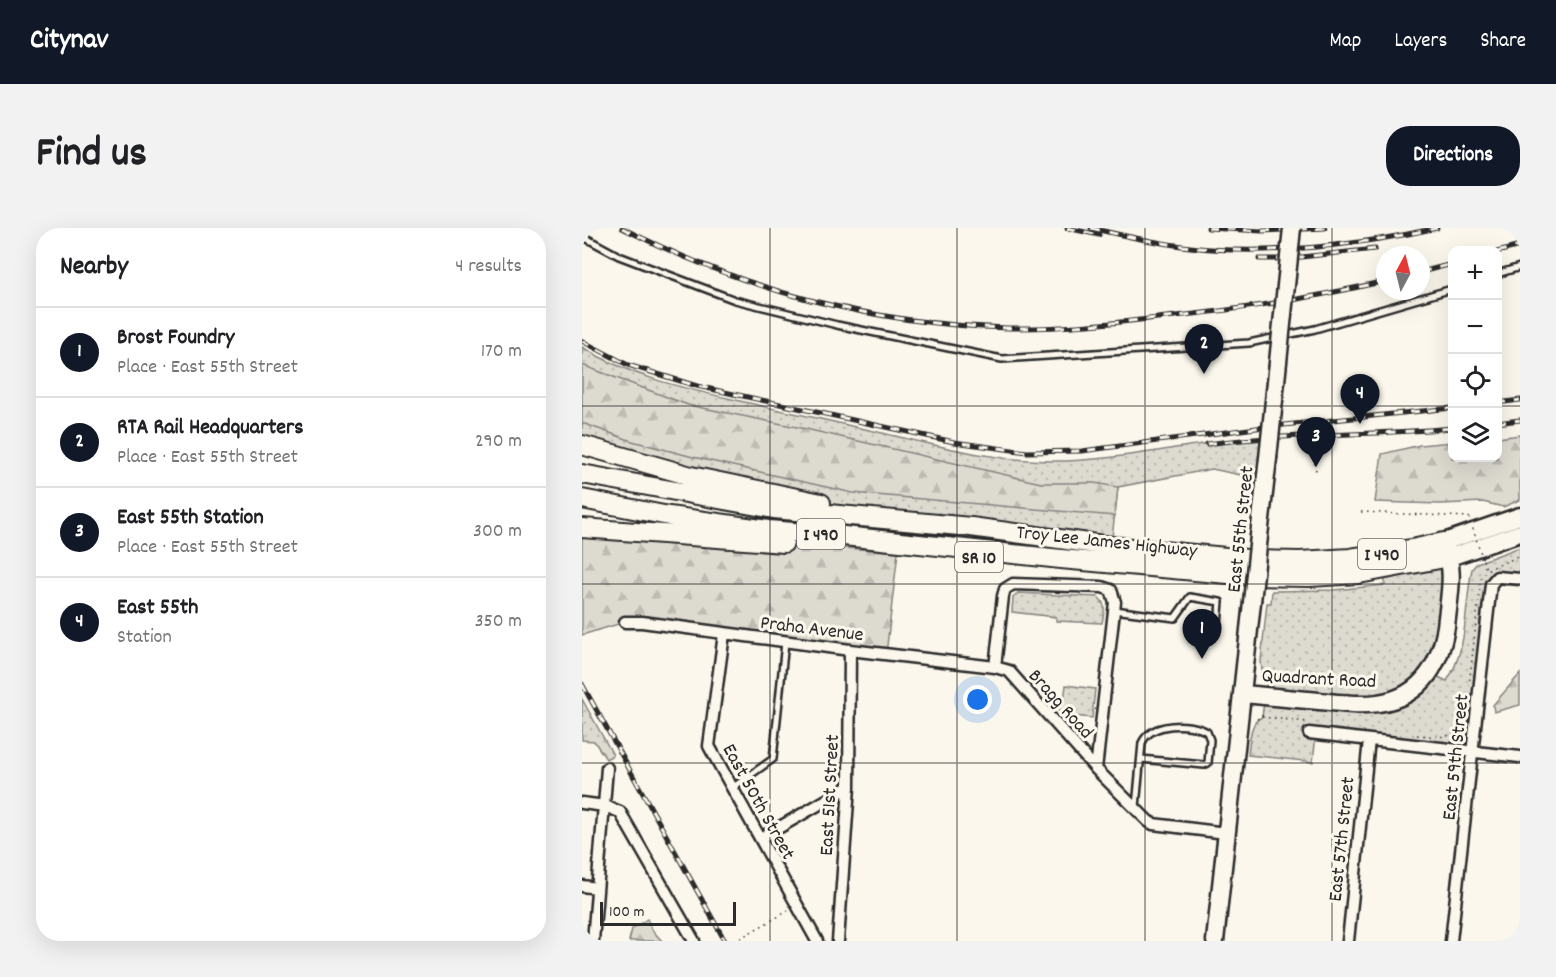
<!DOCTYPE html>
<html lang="en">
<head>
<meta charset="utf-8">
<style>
	:root { --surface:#fff; --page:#f2f2f2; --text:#202124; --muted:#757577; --line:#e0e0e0; --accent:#111827 }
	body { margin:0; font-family:Dekko,sans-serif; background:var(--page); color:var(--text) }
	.controls { position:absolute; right:18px; top:18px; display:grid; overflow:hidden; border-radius:12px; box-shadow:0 6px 24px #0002 }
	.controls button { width:54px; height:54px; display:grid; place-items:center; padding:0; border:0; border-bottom:2px solid var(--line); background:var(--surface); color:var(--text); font:30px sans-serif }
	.compass { position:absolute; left:794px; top:18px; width:54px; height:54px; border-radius:50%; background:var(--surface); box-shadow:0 6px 24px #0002; rotate:7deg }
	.scale { position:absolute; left:18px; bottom:15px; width:136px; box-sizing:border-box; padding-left:6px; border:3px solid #2b2b2b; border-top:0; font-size:16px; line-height:21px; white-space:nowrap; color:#2b2b2b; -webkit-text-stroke:4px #fbf7ec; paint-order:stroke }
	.you { position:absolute; left:396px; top:472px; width:21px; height:21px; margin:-15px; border:4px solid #fff; border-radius:50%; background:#1a73e8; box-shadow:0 0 0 9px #1a73e833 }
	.badge { display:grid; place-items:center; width:39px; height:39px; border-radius:50%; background:var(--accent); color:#fff; font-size:20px; font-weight:700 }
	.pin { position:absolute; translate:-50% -50px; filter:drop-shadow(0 2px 3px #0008) }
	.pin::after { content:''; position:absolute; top:32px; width:21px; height:18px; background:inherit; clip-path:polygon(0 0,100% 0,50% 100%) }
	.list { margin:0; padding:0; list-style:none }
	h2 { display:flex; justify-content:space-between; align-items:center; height:78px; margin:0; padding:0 24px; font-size:26px }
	h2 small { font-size:20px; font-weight:400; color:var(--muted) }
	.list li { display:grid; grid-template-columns:39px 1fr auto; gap:18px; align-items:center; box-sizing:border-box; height:90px; padding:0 24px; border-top:2px solid var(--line) }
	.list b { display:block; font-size:22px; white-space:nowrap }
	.list p { margin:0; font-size:20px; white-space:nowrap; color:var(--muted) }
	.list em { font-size:20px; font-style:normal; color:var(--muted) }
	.icon { flex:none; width:33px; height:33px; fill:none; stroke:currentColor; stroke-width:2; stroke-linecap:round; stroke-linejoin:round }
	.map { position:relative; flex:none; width:938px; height:713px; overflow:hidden; border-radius:24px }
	header { display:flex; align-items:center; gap:36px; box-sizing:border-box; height:84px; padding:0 30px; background:var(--accent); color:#fff }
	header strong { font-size:28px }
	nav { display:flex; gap:33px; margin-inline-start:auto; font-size:21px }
	.intro { display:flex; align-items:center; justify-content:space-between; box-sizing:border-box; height:144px; padding:0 36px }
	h1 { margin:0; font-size:42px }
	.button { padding:15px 27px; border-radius:24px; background:var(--accent); color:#fff; font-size:21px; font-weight:700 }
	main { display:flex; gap:36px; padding:0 36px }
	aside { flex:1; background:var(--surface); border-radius:24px; box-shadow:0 6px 24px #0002 }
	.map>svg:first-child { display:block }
</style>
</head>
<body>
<header>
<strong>Citynav</strong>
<nav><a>Map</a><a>Layers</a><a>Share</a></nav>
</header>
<div class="intro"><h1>Find us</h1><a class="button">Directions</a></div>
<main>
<aside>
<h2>Nearby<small>4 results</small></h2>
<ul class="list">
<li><span class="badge">1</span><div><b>Brost Foundry</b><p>Place · East 55th Street</p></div><em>170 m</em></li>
<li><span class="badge">2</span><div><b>RTA Rail Headquarters</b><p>Place · East 55th Street</p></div><em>290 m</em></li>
<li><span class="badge">3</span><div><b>East 55th Station</b><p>Place · East 55th Street</p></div><em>300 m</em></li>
<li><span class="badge">4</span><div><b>East 55th</b><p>Station</p></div><em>350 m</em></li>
</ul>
</aside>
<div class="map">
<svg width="938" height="713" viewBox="0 0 938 713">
	<defs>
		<pattern id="grass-dots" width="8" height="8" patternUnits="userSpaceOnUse" patternTransform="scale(1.5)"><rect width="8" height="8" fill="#dddad0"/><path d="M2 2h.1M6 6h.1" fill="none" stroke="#bebbb3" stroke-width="1.8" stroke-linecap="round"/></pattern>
		<pattern id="forest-firs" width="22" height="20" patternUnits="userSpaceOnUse" patternTransform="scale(1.5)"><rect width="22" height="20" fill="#dddad0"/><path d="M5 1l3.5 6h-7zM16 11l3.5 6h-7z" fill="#bebbb3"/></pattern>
	</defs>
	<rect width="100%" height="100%" fill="#fbf7ec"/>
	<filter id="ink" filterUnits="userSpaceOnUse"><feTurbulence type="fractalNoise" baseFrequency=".0167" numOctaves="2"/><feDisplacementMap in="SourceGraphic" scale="12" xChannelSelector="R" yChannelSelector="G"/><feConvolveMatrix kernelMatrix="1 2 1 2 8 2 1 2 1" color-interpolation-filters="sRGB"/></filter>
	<g filter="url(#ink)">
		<!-- grass -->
		<path fill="url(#grass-dots)" stroke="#84827e" stroke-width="1.5" d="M 0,119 C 47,148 100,160 154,172 C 192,181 231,189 269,198 C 335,212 403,233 471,233 C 544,233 615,212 688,210 L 683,252 L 630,241 L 536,259 L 529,318 L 278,282 L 223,272 L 0,217 Z
			M 938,319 L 938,351 L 915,349 L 890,524 L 734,506 L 731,534 L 666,527 C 668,514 667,494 680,489 L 685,451 L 680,442 L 679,433 L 685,375 L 689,375 L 690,363 L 752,362 L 803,357 L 802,342 L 869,333 L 847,445 L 865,453 C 887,419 882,379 890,341 L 895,335 Z
			M 436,365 L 516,369 C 525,376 522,385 520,395 L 474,393 L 474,389 L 430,384 L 431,370 Z
			M 484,457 L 513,461 L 510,490 L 481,487 L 466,472 L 482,473 Z
			M 0,471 L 31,527 L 24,531 L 12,513 L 0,512 Z"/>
		<!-- forest -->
		<path fill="url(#forest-firs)" stroke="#84827e" stroke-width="1.5" d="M 0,137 L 106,177 L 215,199 L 459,255 L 512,255 L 536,259 L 533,288 L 271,265 L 111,229 L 50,213 L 0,195 Z
			M 938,207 L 938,272 L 921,279 L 901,274 L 859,276 L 793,274 L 800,226 L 838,217 L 870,214 L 870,230 L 915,230 L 916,210 Z
			M 91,307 L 316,324 L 304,426 L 43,394 L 0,407 L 0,308 Z
			M 938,446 L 938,477 L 912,484 L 911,477 Z
			M 65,691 L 71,703 L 80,713 L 47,713 L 50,701 Z"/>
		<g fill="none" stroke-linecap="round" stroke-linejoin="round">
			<!-- lane casing -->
			<g stroke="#2b2b2b" stroke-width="10">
				<path id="lane" d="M 0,8 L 37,28 L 153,72 L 255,97 L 420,131 L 667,115 L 733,101 L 870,61
					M 915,46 L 938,39
					M 532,382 L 593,390 L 608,369 L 638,374 L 636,397
					M 150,560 L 191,531 L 203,414
					M 554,579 L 560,515 C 569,494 608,494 625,504 L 628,512 L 626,535 L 622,537 L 559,531"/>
			</g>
			<!-- street casing -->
			<g stroke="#2b2b2b" stroke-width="15">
				<path id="street" d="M 43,394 L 60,394 L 268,422 L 413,439 L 427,443 L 514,541 L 566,593 L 571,596 L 644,605
					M 142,406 L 127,518 L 235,713
					M 413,439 L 421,368 L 423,361 L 431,356 L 520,359 L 529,362 L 533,374 L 514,541
					M 727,505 L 938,529
					M 0,575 L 23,578 L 38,584 L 112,713
					M 179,610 L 267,559
					M 0,658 L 15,660
					M 11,713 L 25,540
					M 256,713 L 267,559 L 268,422
					M 766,713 L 787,512
					M 869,713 L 909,356 L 915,349 L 938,351"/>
			</g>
			<!-- primary casing -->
			<g stroke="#2b2b2b" stroke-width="21">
				<path id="primary" d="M 677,308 L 686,230
					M 868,329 L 938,305
					M 660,466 C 685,468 711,471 737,473 C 757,475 777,478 796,475 C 842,469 861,432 865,390 C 868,363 873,341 862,314 L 938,288
					M 633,713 L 670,374"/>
			</g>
			<!-- highway casing -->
			<g stroke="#2b2b2b" stroke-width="22">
				<path id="highway" d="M 0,217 L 109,248 L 239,275
					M 0,246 L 192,281 L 389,299 L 529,318 L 675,332 L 718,333 L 768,330 L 830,321 L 862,314
					M 0,271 L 87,288 L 186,302 L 262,308 L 479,331 L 669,348 L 727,349 L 777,346 L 868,329
					M 0,300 L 202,315"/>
			</g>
			<!-- path -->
			<path stroke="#2b2b2b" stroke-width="1.5" stroke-dasharray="1.5 4.5" stroke-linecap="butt" d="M 732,229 L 734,243
				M 779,284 L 887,289
				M 901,332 L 904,341
				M 887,458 L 899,350 L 904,342 L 938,328
				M 680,489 L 726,494
				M 675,491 L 680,489 L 681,482
				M 835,507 C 860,509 879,514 884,483
				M 153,713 L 206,683"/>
			<!-- lane -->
			<use href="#lane" stroke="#fbf7ec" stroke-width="5"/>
			<!-- street -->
			<use href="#street" stroke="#fbf7ec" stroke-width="10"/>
			<!-- primary -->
			<use href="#primary" stroke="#fbf7ec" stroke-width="16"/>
			<!-- highway -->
			<use href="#highway" stroke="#fbf7ec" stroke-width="18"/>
			<!-- rail casing -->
			<g stroke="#2b2b2b" stroke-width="5">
				<path id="rail" d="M 40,0 C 163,62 288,96 426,100 C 479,101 532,95 584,89 C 658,82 731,70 803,53
					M 485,0 L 517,7
					M 509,0 C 542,8 575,15 608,19 C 685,28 779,17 855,0
					M 626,0 L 680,3 L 743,0
					M 915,24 L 938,18
					M 677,31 L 701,31 L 793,21
					M 839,44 L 870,36
					M 0,113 L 46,137 L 115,158 L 372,214 L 445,224 L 500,223 L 682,199 L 870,180
					M 915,175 L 938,172
					M 915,195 L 938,192
					M 625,216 C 706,205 789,208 870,200
					M 0,456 L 143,713"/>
			</g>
			<!-- rail -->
			<use href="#rail" stroke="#fbf7ec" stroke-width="3" stroke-dasharray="9" stroke-linecap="butt"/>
			<!-- primary-bridge casing -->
			<g stroke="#2b2b2b" stroke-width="21" stroke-linecap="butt">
				<path id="primary-bridge" d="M 686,230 L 710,0
					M 670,374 L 677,308"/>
			</g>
			<!-- path-bridge -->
			<path stroke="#2b2b2b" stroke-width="1.5" stroke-dasharray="1.5 4.5" stroke-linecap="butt" d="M 729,198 L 732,229
				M 887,289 L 901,332"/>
			<!-- primary-bridge -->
			<use href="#primary-bridge" stroke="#fbf7ec" stroke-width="16"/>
		</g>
	</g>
	<!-- grid -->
	<path fill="none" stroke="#2b2b2b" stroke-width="1.5" stroke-opacity="0.55" d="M 188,0 L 188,713M 375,0 L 375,713M 563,0 L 563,713M 750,0 L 750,713M 0,178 L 870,178M 915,178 L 938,178M 0,356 L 938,356M 0,535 L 938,535"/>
	<g text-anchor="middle" stroke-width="6" stroke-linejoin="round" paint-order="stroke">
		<!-- shield labels -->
		<g fill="#fbf7ec" stroke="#696865" stroke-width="1.5">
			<rect x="215" y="291" width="48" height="30" rx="4.5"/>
			<rect x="776" y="311" width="48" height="30" rx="4.5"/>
			<rect x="373" y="314" width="48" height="30" rx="4.5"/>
		</g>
		<g font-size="18" font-weight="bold" fill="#2b2b2b">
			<text x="239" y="312">I 490</text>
			<text x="800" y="332">I 490</text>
			<text x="397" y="335">SR 10</text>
		</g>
		<!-- street labels -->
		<g font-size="20" fill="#2b2b2b" stroke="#fbf7ec">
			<text transform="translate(657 301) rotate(-84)" y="7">East 55th Street</text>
			<text transform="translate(525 312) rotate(6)" y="7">Troy Lee James Highway</text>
			<text transform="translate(230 399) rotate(7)" y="7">Praha Avenue</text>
			<text transform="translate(737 449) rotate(3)" y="7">Quadrant Road</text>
			<text transform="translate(480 475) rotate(48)" y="7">Bragg Road</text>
			<text transform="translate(872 529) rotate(-84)" y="7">East 59th Street</text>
			<text transform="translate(246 567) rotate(-87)" y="7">East 51st Street</text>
			<text transform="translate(178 573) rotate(61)" y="7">East 50th Street</text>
			<text transform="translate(758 611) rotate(-84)" y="7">East 57th Street</text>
		</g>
	</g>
</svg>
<div class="controls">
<button>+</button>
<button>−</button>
<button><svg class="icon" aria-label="locate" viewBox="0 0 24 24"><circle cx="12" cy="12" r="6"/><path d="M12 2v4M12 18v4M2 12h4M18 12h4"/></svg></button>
<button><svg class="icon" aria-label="layers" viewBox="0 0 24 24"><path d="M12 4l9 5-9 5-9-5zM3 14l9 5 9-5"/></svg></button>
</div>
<svg class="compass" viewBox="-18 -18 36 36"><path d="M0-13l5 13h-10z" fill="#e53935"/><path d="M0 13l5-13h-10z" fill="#757577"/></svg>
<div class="scale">100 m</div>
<div class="you"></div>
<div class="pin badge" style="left:620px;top:431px">1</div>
<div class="pin badge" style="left:622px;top:146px">2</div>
<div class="pin badge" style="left:734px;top:239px">3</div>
<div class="pin badge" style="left:778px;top:196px">4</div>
</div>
</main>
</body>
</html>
